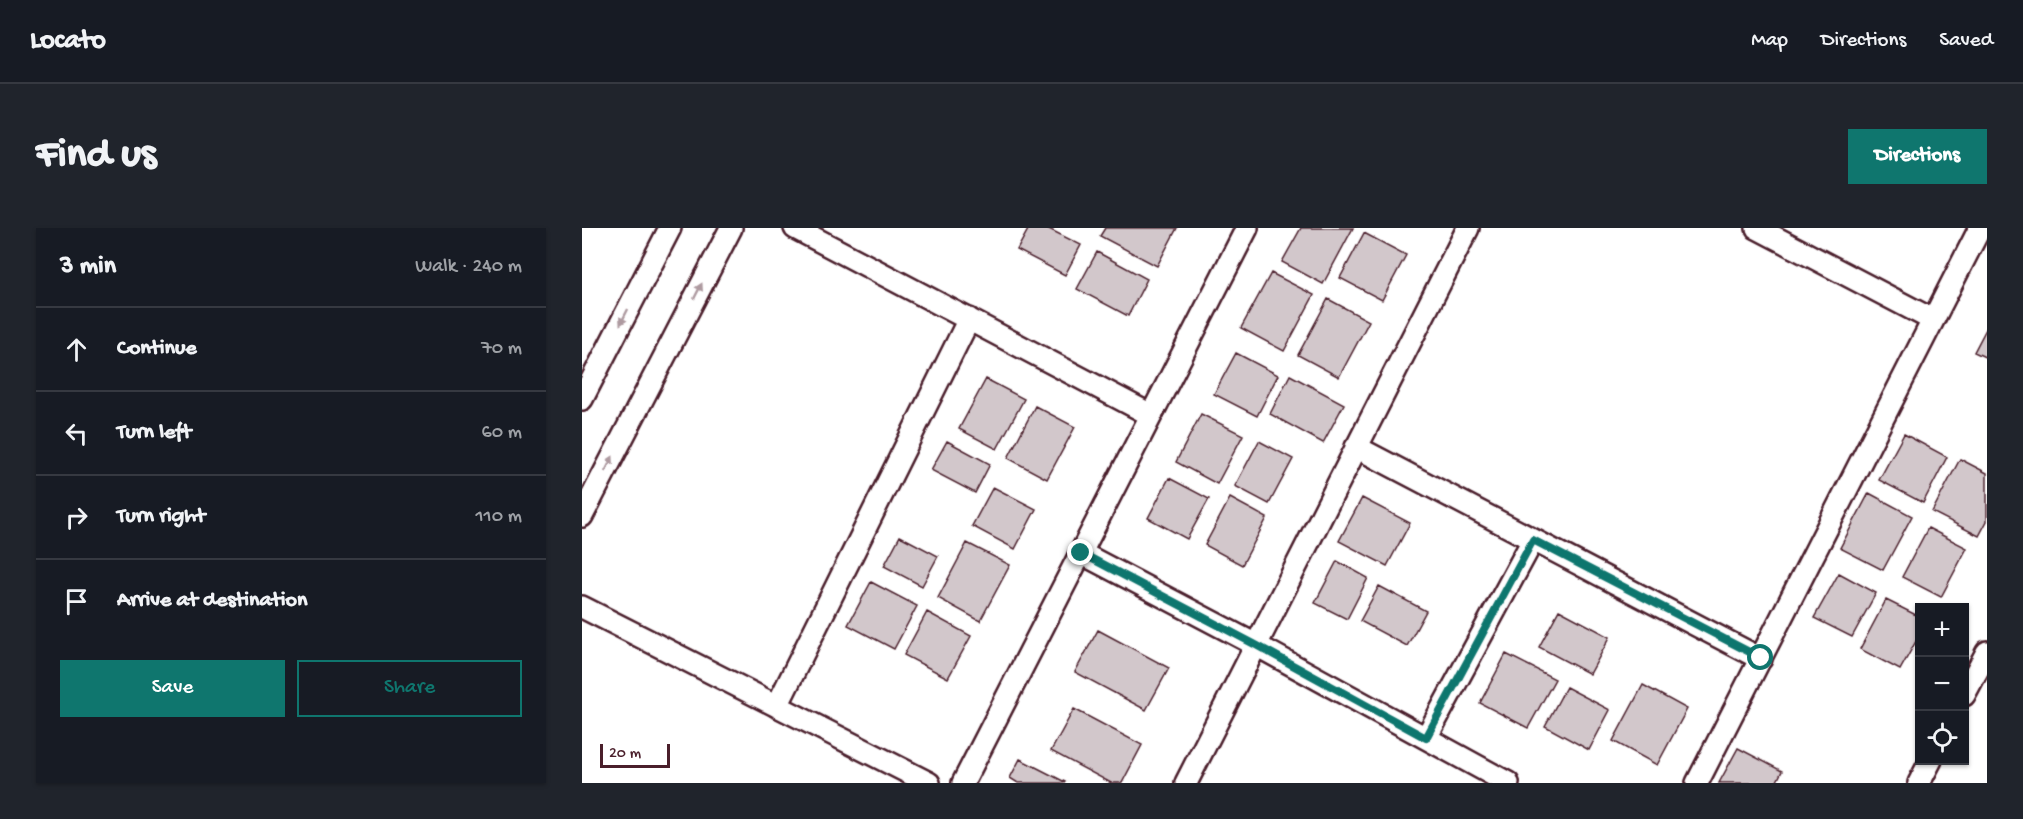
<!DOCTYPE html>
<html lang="en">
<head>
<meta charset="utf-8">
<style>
	:root { --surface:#171b24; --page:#20242c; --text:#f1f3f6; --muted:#9ea1a6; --line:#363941; --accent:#0f766e }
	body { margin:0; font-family:"Gochi Hand",sans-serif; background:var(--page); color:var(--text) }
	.controls { position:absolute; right:18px; bottom:18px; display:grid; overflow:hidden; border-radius:0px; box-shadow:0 2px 4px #0004 }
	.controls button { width:54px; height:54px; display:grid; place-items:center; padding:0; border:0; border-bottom:2px solid var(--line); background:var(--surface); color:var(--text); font:30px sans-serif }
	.scale { position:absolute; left:18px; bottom:15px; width:70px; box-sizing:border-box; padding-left:6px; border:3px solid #4a1f2b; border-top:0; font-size:16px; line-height:21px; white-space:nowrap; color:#4a1f2b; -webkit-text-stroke:4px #fff; paint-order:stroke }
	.stop { position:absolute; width:18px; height:18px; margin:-14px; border:4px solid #0f766e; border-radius:50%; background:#fff }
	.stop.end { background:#0f766e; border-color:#fff; box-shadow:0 2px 6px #0008 }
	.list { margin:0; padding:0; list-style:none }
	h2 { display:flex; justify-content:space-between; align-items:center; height:78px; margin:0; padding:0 24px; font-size:26px }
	h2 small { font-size:20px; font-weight:400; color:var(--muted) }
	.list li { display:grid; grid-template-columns:39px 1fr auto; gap:18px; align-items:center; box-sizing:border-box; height:84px; padding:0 24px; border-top:2px solid var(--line) }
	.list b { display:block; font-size:22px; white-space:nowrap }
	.list em { font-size:20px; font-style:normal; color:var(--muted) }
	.actions { display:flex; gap:12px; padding:18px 24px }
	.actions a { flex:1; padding:14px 0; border:2px solid var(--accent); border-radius:0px; text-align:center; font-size:21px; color:var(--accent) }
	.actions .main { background:var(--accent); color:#fff }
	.icon { flex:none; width:33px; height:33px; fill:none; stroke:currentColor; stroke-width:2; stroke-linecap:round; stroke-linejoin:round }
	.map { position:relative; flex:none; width:1405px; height:555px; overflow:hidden; border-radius:0px }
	header { display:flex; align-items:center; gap:36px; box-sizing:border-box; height:84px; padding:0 30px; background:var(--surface); border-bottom:2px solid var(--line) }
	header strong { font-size:28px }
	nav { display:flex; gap:33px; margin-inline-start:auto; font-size:21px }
	.intro { display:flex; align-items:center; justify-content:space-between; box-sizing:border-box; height:144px; padding:0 36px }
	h1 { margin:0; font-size:42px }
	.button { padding:15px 27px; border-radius:0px; background:var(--accent); color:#fff; font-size:21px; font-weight:700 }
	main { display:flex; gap:36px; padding:0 36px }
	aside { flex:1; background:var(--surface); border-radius:0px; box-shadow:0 2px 4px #0004 }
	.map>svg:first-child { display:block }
</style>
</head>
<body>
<header>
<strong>Locato</strong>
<nav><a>Map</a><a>Directions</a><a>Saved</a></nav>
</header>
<div class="intro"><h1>Find us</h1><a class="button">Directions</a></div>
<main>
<aside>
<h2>3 min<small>Walk · 240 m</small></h2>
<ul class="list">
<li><svg class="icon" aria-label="ahead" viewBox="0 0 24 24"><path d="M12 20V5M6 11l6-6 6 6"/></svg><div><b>Continue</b></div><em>70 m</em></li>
<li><svg class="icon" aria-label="left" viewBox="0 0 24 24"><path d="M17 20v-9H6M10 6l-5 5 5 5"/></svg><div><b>Turn left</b></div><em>60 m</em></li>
<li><svg class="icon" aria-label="right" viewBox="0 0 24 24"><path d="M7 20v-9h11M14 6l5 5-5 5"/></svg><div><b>Turn right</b></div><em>110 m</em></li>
<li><svg class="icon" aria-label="arrive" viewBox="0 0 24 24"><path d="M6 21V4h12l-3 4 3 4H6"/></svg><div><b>Arrive at destination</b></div></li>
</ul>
<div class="actions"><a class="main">Save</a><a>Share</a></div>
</aside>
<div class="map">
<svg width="1405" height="555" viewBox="0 0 1405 555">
	<rect width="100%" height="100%" fill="#fff"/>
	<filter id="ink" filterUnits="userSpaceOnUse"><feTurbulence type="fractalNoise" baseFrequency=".0167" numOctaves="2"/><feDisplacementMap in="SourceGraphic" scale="12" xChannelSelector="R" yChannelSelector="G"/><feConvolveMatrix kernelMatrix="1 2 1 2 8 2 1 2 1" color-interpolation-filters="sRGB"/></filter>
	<g filter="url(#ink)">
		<!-- building -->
		<path fill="#d2c7cb" stroke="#4a1f2b" stroke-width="1.5" d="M 447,0 L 465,0 L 499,17 L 483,47 L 435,22 Z
			M 523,0 L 595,0 L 575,38 L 518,8 Z
			M 719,0 L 771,0 L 741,56 L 700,34 Z
			M 782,5 L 824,27 L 800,72 L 758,50 Z
			M 515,24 L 565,51 L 546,88 L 495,61 Z
			M 689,45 L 732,67 L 702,123 L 659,100 Z
			M 746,71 L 787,93 L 757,149 L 716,127 Z
			M 1405,99 L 1405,130 L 1392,124 Z
			M 654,125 L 696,147 L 675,188 L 632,166 Z
			M 708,147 L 762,176 L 741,215 L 688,186 Z
			M 404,151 L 442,171 L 415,221 L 377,201 Z
			M 453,178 L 493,199 L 465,251 L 426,230 Z
			M 619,186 L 661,207 L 635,256 L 594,234 Z
			M 1322,206 L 1365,229 L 1341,275 L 1297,252 Z
			M 365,213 L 408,236 L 393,265 L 349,242 Z
			M 677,213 L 711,231 L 687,276 L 653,258 Z
			M 1378,231 L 1405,245 L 1405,293 L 1397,308 L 1350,284 Z
			M 587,250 L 627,271 L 605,311 L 566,290 Z
			M 411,259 L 454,281 L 433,321 L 390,298 Z
			M 1287,265 L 1330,288 L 1301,342 L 1258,320 Z
			M 648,270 L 685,290 L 660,337 L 623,317 Z
			M 780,270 L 828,295 L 805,338 L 757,313 Z
			M 1346,300 L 1385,320 L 1359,369 L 1320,349 Z
			M 318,308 L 356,328 L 340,358 L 302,338 Z
			M 385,315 L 428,337 L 398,393 L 356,370 Z
			M 755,333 L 786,350 L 765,391 L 733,375 Z
			M 1257,345 L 1294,365 L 1270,409 L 1232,390 Z
			M 289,354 L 335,378 L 312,421 L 266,397 Z
			M 797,358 L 844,383 L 825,418 L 778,393 Z
			M 1304,372 L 1338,389 L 1338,406 L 1318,442 L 1278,421 Z
			M 977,382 L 1028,409 L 1008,446 L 957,419 Z
			M 345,384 L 389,408 L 366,450 L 322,427 Z
			M 516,402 L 587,440 L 564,482 L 493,444 Z
			M 924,426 L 973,451 L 946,500 L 898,475 Z
			M 1061,457 L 1105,481 L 1075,537 L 1031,513 Z
			M 984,459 L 1028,482 L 1007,522 L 963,498 Z
			M 492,481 L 560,517 L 540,555 L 529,555 L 469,523 Z
			M 1156,520 L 1200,543 L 1194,555 L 1137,555 Z
			M 438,531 L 483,554 L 482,555 L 436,555 L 428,550 Z"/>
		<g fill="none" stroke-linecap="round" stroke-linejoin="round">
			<!-- street casing -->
			<g stroke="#4a1f2b" stroke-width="26">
				<path id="street" d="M 213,0 L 569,187
					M 1175,0 L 1351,92
					M 0,171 L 88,0
					M 774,219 L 1179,431
					M 0,288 L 149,0
					M 499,325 L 674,417 L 926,555
					M 0,379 L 347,555
					M 1382,467 L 1405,424
					M 195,478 L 387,91
					M 844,510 L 951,312
					M 381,555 L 665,0
					M 604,555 L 886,0
					M 1115,555 L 1398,0
					M 1337,555 L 1349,532"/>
			</g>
			<!-- street -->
			<use href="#street" stroke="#fff" stroke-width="21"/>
		</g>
		<!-- one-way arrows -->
		<defs><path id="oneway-solid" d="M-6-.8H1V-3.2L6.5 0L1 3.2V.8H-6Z" transform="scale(1.5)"/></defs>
		<g fill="#ae9aa0">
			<use href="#oneway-solid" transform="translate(116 63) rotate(-63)"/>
			<use href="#oneway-solid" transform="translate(42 89) rotate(117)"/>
			<use href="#oneway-solid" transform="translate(27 236) rotate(-63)"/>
		</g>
	</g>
	<g fill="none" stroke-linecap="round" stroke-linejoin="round" filter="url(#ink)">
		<!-- route -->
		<path stroke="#0f766e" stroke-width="8" d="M 499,325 L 674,417 L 844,510 L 951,312 L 1179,430"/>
	</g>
</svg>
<div class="controls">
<button>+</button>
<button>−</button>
<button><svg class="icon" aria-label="locate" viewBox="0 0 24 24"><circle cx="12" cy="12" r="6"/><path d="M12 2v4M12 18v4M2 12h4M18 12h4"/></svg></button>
</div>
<div class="scale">20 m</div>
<div class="stop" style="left:1179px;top:430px"></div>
<div class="stop end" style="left:499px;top:325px"></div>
</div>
</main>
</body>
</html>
